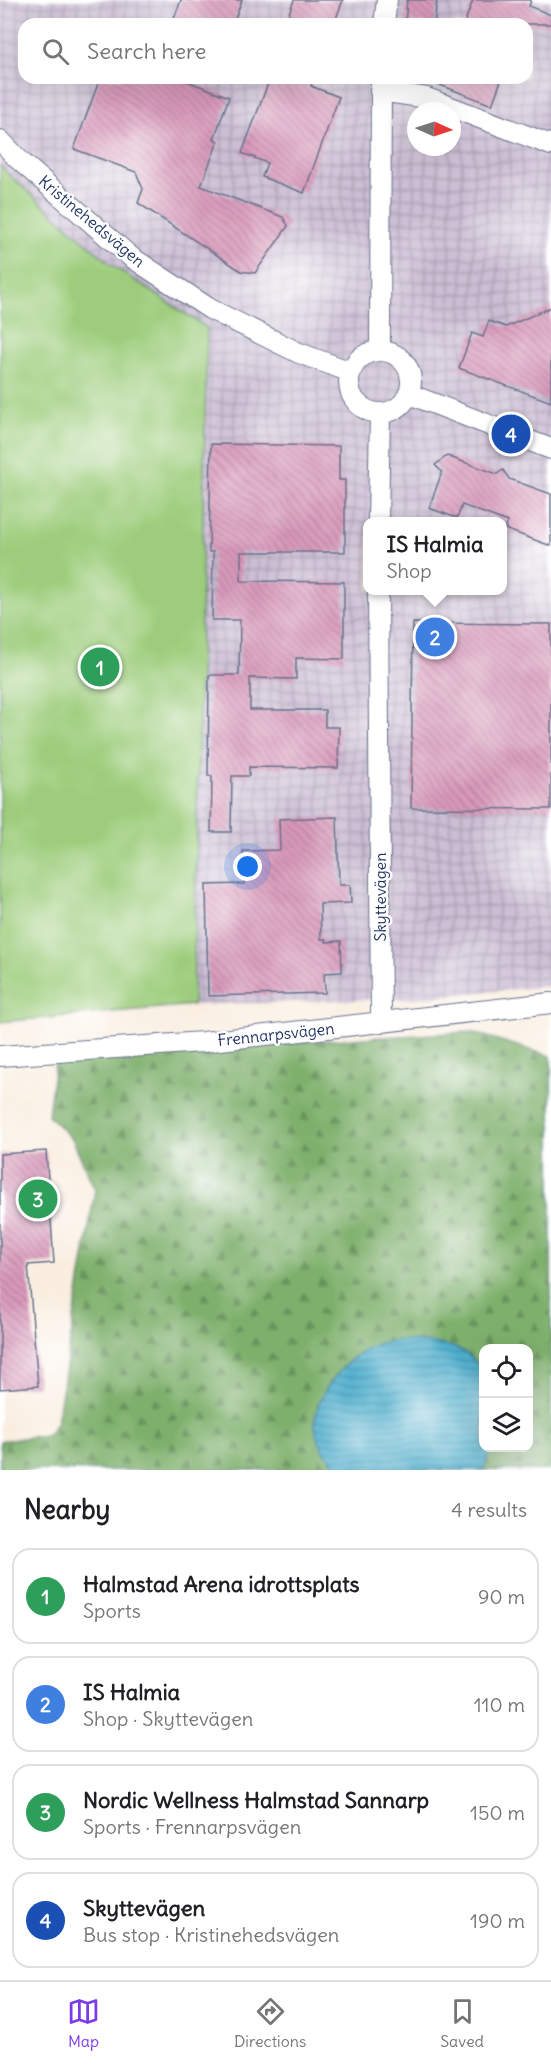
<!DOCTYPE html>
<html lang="en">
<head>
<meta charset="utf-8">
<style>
	:root { --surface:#fff; --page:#f2f2f2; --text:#202124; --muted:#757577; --line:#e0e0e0; --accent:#7c3aed }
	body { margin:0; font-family:Delius,sans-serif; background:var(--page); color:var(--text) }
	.controls { position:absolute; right:18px; bottom:18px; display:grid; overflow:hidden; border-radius:12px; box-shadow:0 6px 24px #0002 }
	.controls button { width:54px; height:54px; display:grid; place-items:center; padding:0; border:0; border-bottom:2px solid var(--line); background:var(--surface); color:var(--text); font:30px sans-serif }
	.compass { position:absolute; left:407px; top:102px; width:54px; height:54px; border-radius:50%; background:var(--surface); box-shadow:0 6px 24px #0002; rotate:93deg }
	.you { position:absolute; left:248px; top:867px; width:21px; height:21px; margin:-15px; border:4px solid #fff; border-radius:50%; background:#1a73e8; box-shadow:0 0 0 9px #1a73e833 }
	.badge { display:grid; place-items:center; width:39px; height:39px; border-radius:50%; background:var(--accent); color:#fff; font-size:20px; font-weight:700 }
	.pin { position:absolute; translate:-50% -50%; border:3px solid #fff; box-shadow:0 2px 6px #0006 }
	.popup { position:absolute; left:363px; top:517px; width:144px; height:78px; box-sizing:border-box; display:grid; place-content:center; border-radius:12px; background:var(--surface); filter:drop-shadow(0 2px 4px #0005); font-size:20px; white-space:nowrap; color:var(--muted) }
	.popup b { font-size:22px; color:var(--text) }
	.popup::after { content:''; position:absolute; left:50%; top:100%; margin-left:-12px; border:12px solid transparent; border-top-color:var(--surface) }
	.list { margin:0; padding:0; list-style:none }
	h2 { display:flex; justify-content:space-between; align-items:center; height:78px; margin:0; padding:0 24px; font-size:26px }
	h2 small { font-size:20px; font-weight:400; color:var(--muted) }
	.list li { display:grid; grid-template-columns:39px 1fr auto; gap:18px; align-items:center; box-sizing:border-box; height:96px; margin:0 12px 12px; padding:0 12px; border:2px solid var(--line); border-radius:18px }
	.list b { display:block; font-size:22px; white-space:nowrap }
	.list p { margin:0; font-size:20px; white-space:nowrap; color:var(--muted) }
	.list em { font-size:20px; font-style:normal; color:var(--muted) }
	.icon { flex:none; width:33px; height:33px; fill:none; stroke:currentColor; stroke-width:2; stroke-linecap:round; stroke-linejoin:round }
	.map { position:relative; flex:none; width:551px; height:1470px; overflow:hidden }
	.search { position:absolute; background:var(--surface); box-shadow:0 6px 24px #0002; left:18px; right:18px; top:18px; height:66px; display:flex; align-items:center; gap:15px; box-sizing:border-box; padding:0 21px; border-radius:18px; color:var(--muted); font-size:22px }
	.sheet { height:510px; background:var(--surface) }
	nav { display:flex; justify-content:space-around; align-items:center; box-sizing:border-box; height:84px; border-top:2px solid var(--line); background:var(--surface); font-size:16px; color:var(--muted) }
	nav a { display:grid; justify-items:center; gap:3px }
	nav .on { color:var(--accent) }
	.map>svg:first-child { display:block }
</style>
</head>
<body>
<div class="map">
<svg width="551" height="1470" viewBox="0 0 551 1470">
	<defs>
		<pattern id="industrial-grid" width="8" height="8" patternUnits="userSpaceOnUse" patternTransform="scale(1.5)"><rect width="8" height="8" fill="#ccbed4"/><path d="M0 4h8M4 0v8" fill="none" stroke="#a59baf"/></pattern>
		<pattern id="forest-firs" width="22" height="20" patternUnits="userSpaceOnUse" patternTransform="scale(1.5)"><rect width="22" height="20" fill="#7eb06c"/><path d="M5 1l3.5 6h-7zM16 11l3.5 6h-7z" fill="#66905c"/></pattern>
		<pattern id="water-rules" width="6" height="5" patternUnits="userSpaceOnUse" patternTransform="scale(1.5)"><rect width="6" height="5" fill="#4eafcd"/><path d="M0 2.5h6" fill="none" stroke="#408faa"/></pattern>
		<pattern id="building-back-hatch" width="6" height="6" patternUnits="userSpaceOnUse" patternTransform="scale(1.5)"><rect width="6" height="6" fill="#d999ba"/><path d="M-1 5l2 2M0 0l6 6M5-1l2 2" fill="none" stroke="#af7d9a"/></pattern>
	</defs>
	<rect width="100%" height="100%" fill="#fff"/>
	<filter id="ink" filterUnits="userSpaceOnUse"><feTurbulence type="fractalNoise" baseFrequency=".0167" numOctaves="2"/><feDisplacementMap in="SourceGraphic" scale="12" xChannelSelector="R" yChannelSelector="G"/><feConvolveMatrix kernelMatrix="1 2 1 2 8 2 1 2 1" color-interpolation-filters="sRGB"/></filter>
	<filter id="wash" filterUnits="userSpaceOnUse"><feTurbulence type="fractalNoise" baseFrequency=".008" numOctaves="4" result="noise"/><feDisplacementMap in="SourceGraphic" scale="24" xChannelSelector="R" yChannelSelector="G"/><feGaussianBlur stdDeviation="1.35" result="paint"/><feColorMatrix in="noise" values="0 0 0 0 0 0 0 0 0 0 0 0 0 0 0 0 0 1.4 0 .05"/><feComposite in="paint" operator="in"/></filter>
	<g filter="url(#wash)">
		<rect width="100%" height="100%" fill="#f9eee0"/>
		<!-- industrial -->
		<path fill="url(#industrial-grid)" fill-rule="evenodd" d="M 0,0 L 551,0 L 551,986 L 417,998 L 193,1005 L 207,328 L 113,266 L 7,173 L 0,165 ZM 24,24 L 527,24 L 527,78 L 24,78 ZM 416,111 L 452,111 L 452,147 L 416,147 ZM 368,522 L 502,522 L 502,590 L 368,590 Z"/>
		<!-- forest -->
		<path fill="url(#forest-firs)" stroke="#4c7065" stroke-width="1.5" fill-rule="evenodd" d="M 471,1032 L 551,1056 L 551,1470 L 0,1470 L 0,1441 L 48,1435 L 57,1422 L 95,1190 L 73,1140 L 48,1115 L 55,1062 L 297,1042 ZM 484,1348 L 528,1348 L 528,1448 L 484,1448 Z"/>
		<!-- pitch -->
		<path fill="#9dcd7c" stroke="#5c7e6d" stroke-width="1.5" d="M 0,165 L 7,173 L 113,266 L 207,328 L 193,1005 L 0,1022 Z"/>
		<!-- water -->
		<path fill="url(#water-rules)" stroke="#346f96" stroke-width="1.5" d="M 402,1340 C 434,1344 466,1341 483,1372 L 484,1448 L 492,1448 L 483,1470 L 342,1470 C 328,1459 315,1442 315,1423 C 315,1393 348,1356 374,1345 C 382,1341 393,1341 402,1340 Z"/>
		<g id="blocks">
			<!-- building -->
			<path fill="url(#building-back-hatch)" d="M 181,0 L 242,0 L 233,24 L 172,24 Z
				M 294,0 L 343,0 L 334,24 L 285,24 Z
				M 407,0 L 437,0 L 434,24 L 405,24 Z
				M 473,0 L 531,0 L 529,6 L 551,15 L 551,24 L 464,24 Z
				M 100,78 L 179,78 L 229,97 L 214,139 L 218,141 L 201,186 L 283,217 L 288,226 L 255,273 L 241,271 L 138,203 L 143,189 L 136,172 L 74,149 Z
				M 270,78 L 314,78 L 311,86 L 339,97 L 304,193 L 262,177 L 267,163 L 242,153 Z
				M 422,78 L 502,78 L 492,105 Z
				M 551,307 L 551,402 L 459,368 L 472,333 L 483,337 L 489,321 L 506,327 Z
				M 211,444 L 339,446 L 339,480 L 345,480 L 345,552 L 241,552 L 241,581 L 344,582 L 344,659 L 296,658 L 296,679 L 250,678 L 250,710 L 325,710 L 325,727 L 339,727 L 338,768 L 249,767 L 249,776 L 232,776 L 231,832 L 211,832 L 212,776 L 208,776 L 209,675 L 239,675 L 240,620 L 212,620 L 213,552 L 209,552 Z
				M 447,456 L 497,474 L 503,470 L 509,479 L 551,494 L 551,546 L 505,529 L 508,522 L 462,505 L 457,518 L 429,508 L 442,472 L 435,465 Z
				M 413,623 L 551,624 L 551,809 L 411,808 Z
				M 337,817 L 339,885 L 350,885 L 351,903 L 320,904 L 321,939 L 326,939 L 326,942 L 341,941 L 342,972 L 324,973 L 325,993 L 208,996 L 206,885 L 244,884 L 243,851 L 280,850 L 279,819 Z
				M 46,1151 L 54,1263 L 28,1265 L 38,1386 L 0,1389 L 0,1154 Z"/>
		</g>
	</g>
	<g filter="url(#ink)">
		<use href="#blocks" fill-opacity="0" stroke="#69728c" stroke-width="1.5"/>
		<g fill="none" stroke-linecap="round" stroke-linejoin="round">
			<!-- minor casing -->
			<g stroke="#69728c" stroke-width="22">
				<path id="minor" d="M 384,24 L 387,0
					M 380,91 L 427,98 L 551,145
					M 0,140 L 19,160 L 131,257 L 210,309 L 299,353 L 351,372
					M 380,350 L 381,78
					M349 382a31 31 0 1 1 62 0a31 31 0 1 1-62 0Z
					M 409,394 L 551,449
					M 378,522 L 380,413
					M 378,590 L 381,1023
					M 0,1056 L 203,1042 L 551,1003"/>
			</g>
			<!-- minor -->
			<use href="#minor" stroke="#fff" stroke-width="20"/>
		</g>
	</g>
	<g text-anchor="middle" stroke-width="5" stroke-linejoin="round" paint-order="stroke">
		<!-- street labels -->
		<g font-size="16" fill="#1b2f5e" stroke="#fff">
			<text transform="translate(92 221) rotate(40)" y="6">Kristinehedsvägen</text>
			<text transform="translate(380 897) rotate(-90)" y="6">Skyttevägen</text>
			<text transform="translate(276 1034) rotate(-6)" y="6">Frennarpsvägen</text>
		</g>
	</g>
</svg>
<div class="controls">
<button><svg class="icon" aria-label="locate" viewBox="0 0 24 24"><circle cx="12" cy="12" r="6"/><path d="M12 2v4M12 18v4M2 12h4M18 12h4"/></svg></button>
<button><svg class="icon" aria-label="layers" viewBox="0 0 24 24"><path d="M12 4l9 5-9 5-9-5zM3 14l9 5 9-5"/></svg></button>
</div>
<svg class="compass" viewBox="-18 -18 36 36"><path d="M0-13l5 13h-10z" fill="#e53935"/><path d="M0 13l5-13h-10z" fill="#757577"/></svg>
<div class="you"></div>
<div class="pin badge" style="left:100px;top:667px;background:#2e9e5b">1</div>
<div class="pin badge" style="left:435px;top:637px;background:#3f7fe0">2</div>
<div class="popup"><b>IS Halmia</b>Shop</div>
<div class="pin badge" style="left:38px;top:1199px;background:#2e9e5b">3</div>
<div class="pin badge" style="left:511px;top:434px;background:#1a4fb4">4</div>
<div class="search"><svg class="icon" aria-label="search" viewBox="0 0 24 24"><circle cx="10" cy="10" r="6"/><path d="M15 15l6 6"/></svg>Search here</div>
</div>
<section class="sheet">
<h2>Nearby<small>4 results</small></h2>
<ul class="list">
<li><span class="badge" style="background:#2e9e5b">1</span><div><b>Halmstad Arena idrottsplats</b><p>Sports</p></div><em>90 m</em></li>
<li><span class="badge" style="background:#3f7fe0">2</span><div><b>IS Halmia</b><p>Shop · Skyttevägen</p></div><em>110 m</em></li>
<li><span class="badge" style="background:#2e9e5b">3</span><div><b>Nordic Wellness Halmstad Sannarp</b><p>Sports · Frennarpsvägen</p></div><em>150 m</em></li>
<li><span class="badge" style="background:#1a4fb4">4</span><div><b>Skyttevägen</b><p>Bus stop · Kristinehedsvägen</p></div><em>190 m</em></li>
</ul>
</section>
<nav>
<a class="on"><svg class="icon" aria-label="map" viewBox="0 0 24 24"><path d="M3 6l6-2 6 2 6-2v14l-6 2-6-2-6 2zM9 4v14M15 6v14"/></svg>Map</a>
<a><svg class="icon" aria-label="directions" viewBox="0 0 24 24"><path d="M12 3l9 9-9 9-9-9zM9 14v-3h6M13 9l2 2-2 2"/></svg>Directions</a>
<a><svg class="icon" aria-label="saved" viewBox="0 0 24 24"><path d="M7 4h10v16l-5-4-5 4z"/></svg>Saved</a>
</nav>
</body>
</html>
